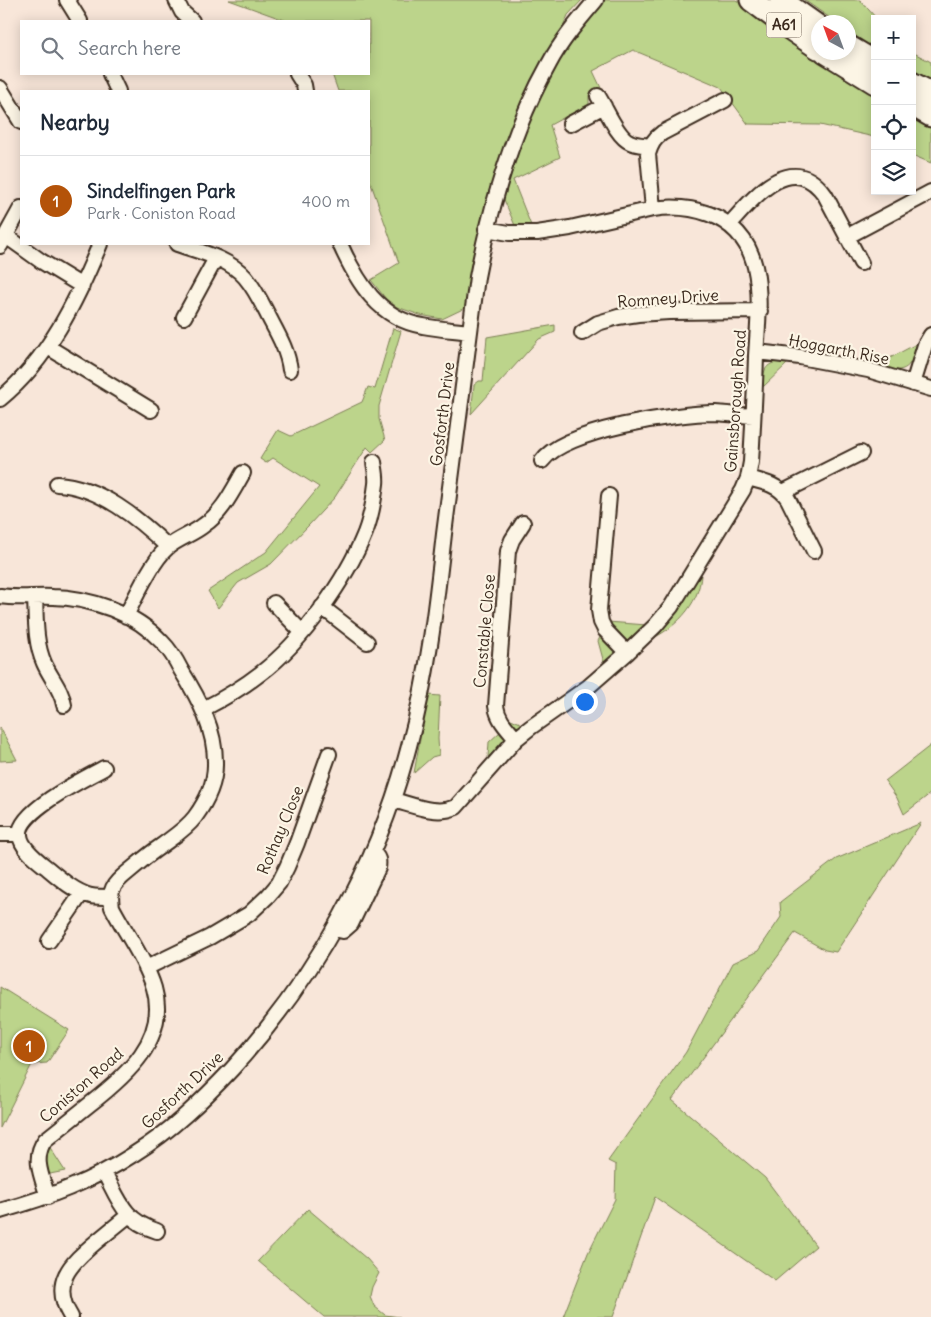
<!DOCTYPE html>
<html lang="en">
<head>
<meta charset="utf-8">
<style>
	:root { --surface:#fff; --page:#f6f6f7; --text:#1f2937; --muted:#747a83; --line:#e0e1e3; --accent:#b45309 }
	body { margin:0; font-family:Delius,sans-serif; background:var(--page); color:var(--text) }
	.controls { position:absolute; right:15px; top:15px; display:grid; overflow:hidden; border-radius:0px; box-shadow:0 2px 12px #0003 }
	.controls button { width:45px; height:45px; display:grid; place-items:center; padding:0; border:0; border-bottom:1px solid var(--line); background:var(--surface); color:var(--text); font:25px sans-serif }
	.compass { position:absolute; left:811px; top:15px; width:45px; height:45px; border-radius:50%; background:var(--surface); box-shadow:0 2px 12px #0003; rotate:319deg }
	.you { position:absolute; left:584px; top:701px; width:18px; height:18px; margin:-12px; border:4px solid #fff; border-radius:50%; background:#1a73e8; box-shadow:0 0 0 8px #1a73e833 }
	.badge { display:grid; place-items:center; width:32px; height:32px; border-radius:50%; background:var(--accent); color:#fff; font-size:16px; font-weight:700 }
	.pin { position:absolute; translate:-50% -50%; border:2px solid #fff; box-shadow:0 1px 5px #0006 }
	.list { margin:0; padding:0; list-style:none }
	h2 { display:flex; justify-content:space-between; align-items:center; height:65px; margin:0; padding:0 20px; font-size:21px }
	h2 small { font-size:16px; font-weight:400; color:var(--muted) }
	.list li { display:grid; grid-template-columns:32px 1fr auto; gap:15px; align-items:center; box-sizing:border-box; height:90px; padding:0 20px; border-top:1px solid var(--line) }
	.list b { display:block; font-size:19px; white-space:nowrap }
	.list p { margin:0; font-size:16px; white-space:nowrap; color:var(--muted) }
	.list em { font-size:16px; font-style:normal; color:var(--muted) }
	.icon { flex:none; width:28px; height:28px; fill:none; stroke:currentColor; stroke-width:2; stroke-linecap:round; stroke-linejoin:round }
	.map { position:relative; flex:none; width:931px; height:1317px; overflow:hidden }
	.search { position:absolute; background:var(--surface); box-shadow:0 2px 12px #0003; left:20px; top:20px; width:350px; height:55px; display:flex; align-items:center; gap:12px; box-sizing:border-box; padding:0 18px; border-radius:0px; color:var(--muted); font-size:19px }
	.panel { position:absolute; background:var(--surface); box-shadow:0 2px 12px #0003; left:20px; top:90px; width:350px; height:155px; border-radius:0px }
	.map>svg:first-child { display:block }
</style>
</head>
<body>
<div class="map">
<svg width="931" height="1317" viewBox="0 0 931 1317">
	<rect width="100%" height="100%" fill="#f8e6d9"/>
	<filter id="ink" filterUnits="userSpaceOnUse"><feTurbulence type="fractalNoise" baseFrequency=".02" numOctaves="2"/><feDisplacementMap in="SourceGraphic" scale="10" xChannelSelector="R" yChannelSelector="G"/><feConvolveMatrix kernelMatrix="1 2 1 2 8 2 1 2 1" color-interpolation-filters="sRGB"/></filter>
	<g filter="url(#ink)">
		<!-- green -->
		<path fill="#bcd48b" stroke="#7c7f54" d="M 229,0 L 582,0 L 568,15 L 558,40 L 541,64 L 519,109 L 493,182 L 485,209 L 473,257 L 465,308 L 442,319 L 420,315 L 397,307 L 386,299 L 371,280 L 399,263 L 369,178 L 369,91 L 338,91 L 332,74 L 369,74 L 369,21 L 287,21 Z
			M 605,0 L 736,0 L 797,44 L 857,85 L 875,95 L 875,138 L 870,136 L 820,125 L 748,124 L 721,87 L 633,50 L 593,71 L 601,88 L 589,95 L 589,104 L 550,125 L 560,157 L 513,180 L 532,228 L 516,228 L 503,197 L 522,135 L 539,96 L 562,56 L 595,10 Z
			M 804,0 L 860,0 L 877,19 L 875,19 L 875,50 L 849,31 L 848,22 L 836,22 Z
			M 912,52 L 931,62 L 931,84 L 912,74 Z
			M 912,115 L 931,125 L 931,163 L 912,155 Z
			M 555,325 L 555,332 L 539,339 L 471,414 L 474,385 L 479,381 L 483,381 L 487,337 Z
			M 393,328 L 401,331 L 379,406 L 379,419 L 385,440 L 372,452 L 367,447 L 335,497 L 309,525 L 271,564 L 238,583 L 218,608 L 208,591 L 266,552 L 319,487 L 273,458 L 266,463 L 260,459 L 278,430 L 291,436 L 362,402 L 368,387 L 375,389 Z
			M 918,343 C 910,372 904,374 875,366 Z
			M 781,361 L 789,362 L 763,387 C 763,371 764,364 781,361 Z
			M 701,568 C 703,600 678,627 651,639 Z
			M 608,622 L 647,625 L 636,636 L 604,663 L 598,641 Z
			M 428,695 L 440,696 L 438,739 L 439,755 L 432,757 L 414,773 Z
			M 506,717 L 523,724 L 488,757 L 489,742 L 500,732 Z
			M 0,727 L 17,760 L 0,761 Z
			M 931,745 L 931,793 L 904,814 L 897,798 L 885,781 Z
			M 921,823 L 836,952 L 825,950 L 795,933 L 672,1100 L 765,1178 L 816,1246 L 775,1281 L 655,1197 L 613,1317 L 563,1317 L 588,1253 L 615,1199 L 616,1165 L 608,1161 L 686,1052 L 733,963 L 758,951 L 781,917 L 780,902 L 836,859 Z
			M 0,987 L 69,1030 L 47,1063 L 32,1064 L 0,1128 Z
			M 49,1146 L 65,1171 L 50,1174 C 44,1165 43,1155 49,1146 Z
			M 308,1209 L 367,1259 L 379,1273 L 372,1287 L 370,1296 L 374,1306 L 385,1315 L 400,1317 L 324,1317 L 258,1261 Z"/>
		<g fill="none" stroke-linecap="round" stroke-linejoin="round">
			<!-- minor casing -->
			<g stroke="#3b2a1e" stroke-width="18">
				<path id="minor" d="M 67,0 L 80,21
					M 176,0 L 182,12 L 192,21
					M 110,74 L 118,91
					M 297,74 L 304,85 L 305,91
					M 0,88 L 21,122
					M 598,96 C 606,108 617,137 630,142 C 636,145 644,145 650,146
					M 570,124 L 604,106
					M 653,209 L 648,154 C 651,144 654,139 662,133 L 725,100
					M 729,225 C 754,197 792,149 825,195 L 861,263
					M 6,236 L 41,261 L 82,286
					M 848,236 L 931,192
					M 177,244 C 200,252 228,258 245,277 C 257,291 264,308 272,323 C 280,338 288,353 290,370
					M 340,244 C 357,282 379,319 423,326 C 439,329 454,330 469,332
					M 0,246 L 21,208
					M 184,317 L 216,258
					M 582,333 L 598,323 L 618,317 L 638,314 L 669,312 L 760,311
					M 48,347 L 151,410
					M 757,352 L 800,357 L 868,370 L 931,389
					M 913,384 L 925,345 L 931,335
					M 0,399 C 48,360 77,300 100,244
					M 542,461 C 563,430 678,413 715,413 C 728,414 741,415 753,416
					M 748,478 C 764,482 779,485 788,499 L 814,551
					M 57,484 C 99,486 139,519 168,547
					M 783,492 L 861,453
					M 609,496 L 599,610 L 601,622 L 605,630 L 627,653
					M 0,596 C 18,599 35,596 53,597 C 73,597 93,602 112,609 C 130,616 149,628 162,642 C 170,650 176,660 181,670 C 199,699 216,730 215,765 C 215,783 206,802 195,817 C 186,829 173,837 161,846 C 149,854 139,863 128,872 C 123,876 116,882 113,888 C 110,894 111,900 112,907 C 125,932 146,961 154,988 C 169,1039 126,1076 90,1104 C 75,1116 60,1128 45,1140 C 32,1158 42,1177 48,1197
					M 35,597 C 36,619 35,643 44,663 C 50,677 62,690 64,705
					M 274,603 L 302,632
					M 322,607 L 367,642
					M 126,616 C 136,596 152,561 168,547 C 179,538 193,534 204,525 C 222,513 232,492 243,473
					M 203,709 C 223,699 243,687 261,673 C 302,642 346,580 365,533 C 371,518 374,500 376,484 C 377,477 375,469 374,462
					M 516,739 C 507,728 498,720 496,706 L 508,551 L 512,540 L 523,523
					M 104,768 C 85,778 17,812 20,835 C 21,848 37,860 46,867 C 59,878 75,892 91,896 C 97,897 104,897 110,897
					M 393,800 C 413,805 436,816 456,807 L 516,739 L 531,727 L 588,687 L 627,653 L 655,626 L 671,607 L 743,490 L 748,478 L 751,462 C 753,427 755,391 756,356 C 759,304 770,237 709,214 C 690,207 672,206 653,209 L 570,228 L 537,233 L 509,233 L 486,229
					M 0,834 L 20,834
					M 334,929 L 343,931 L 351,924 L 378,868 C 379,861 379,857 372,852
					M 49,941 L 82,893
					M 146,968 L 210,937 L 249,914 L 268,896 L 279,883 L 287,867 L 297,843 L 329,754
					M 104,1172 C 119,1200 124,1221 157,1231
					M 0,1211 C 49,1197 91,1182 134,1154 C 171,1131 202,1101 232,1069 C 315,978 378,865 409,746 C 428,677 436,605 444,534 C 455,449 466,363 477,277 C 491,204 512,130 549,64 C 561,41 579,20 596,0
					M 71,1317 C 50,1283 70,1264 96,1242 C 107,1233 118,1224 129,1215"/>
			</g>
			<!-- highway casing -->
			<g stroke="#3b2a1e" stroke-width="25">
				<path id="highway" d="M 751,0 L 783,24 L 818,48
					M 781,0 L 818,26
					M 848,46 L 875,62
					M 825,52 L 875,83
					M 912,83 L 931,93
					M 912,105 L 931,116"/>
			</g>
			<!-- minor -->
			<use href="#minor" stroke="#fcf5e5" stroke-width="14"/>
			<!-- highway -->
			<use href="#highway" stroke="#fcf5e5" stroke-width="21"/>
		</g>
	</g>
	<g text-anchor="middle" stroke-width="4.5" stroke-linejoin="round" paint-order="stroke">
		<!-- shield labels -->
		<rect fill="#fcf5e5" stroke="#75675a" stroke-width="1" x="766.5" y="12.5" width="35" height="25" rx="4"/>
		<g font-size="15" font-weight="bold" fill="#3b2a1e">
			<text x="784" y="30">A61</text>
		</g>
		<!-- street labels -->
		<g font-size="16" fill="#3b2a1e" stroke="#fcf5e5">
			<text transform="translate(668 298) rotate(-4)" y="6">Romney Drive</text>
			<text transform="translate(839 349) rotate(11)" y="6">Hoggarth Rise</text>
			<text transform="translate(735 401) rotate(-86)" y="6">Gainsborough Road</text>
			<text transform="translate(442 414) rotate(-83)" y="6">Gosforth Drive</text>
			<text transform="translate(484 631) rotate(-85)" y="6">Constable Close</text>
			<text transform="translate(280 830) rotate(-67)" y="6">Rothay Close</text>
			<text transform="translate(81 1085) rotate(-41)" y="6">Coniston Road</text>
			<text transform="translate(182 1090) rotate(-43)" y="6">Gosforth Drive</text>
		</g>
	</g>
</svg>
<div class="controls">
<button>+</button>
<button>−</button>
<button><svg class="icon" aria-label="locate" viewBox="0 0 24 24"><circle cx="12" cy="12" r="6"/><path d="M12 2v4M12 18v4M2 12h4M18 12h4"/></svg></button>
<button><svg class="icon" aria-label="layers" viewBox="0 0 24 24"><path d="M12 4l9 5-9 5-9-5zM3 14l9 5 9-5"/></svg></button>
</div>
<svg class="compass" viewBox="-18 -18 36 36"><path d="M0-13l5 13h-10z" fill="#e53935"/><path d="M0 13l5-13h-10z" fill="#747a83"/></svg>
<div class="you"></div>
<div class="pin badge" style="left:29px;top:1046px">1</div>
<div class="search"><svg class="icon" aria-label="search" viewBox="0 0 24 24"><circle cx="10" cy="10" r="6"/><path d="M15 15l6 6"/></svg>Search here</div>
<section class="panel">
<h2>Nearby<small></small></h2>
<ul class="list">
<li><span class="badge">1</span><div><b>Sindelfingen Park</b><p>Park · Coniston Road</p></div><em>400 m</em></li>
</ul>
</section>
</div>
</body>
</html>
